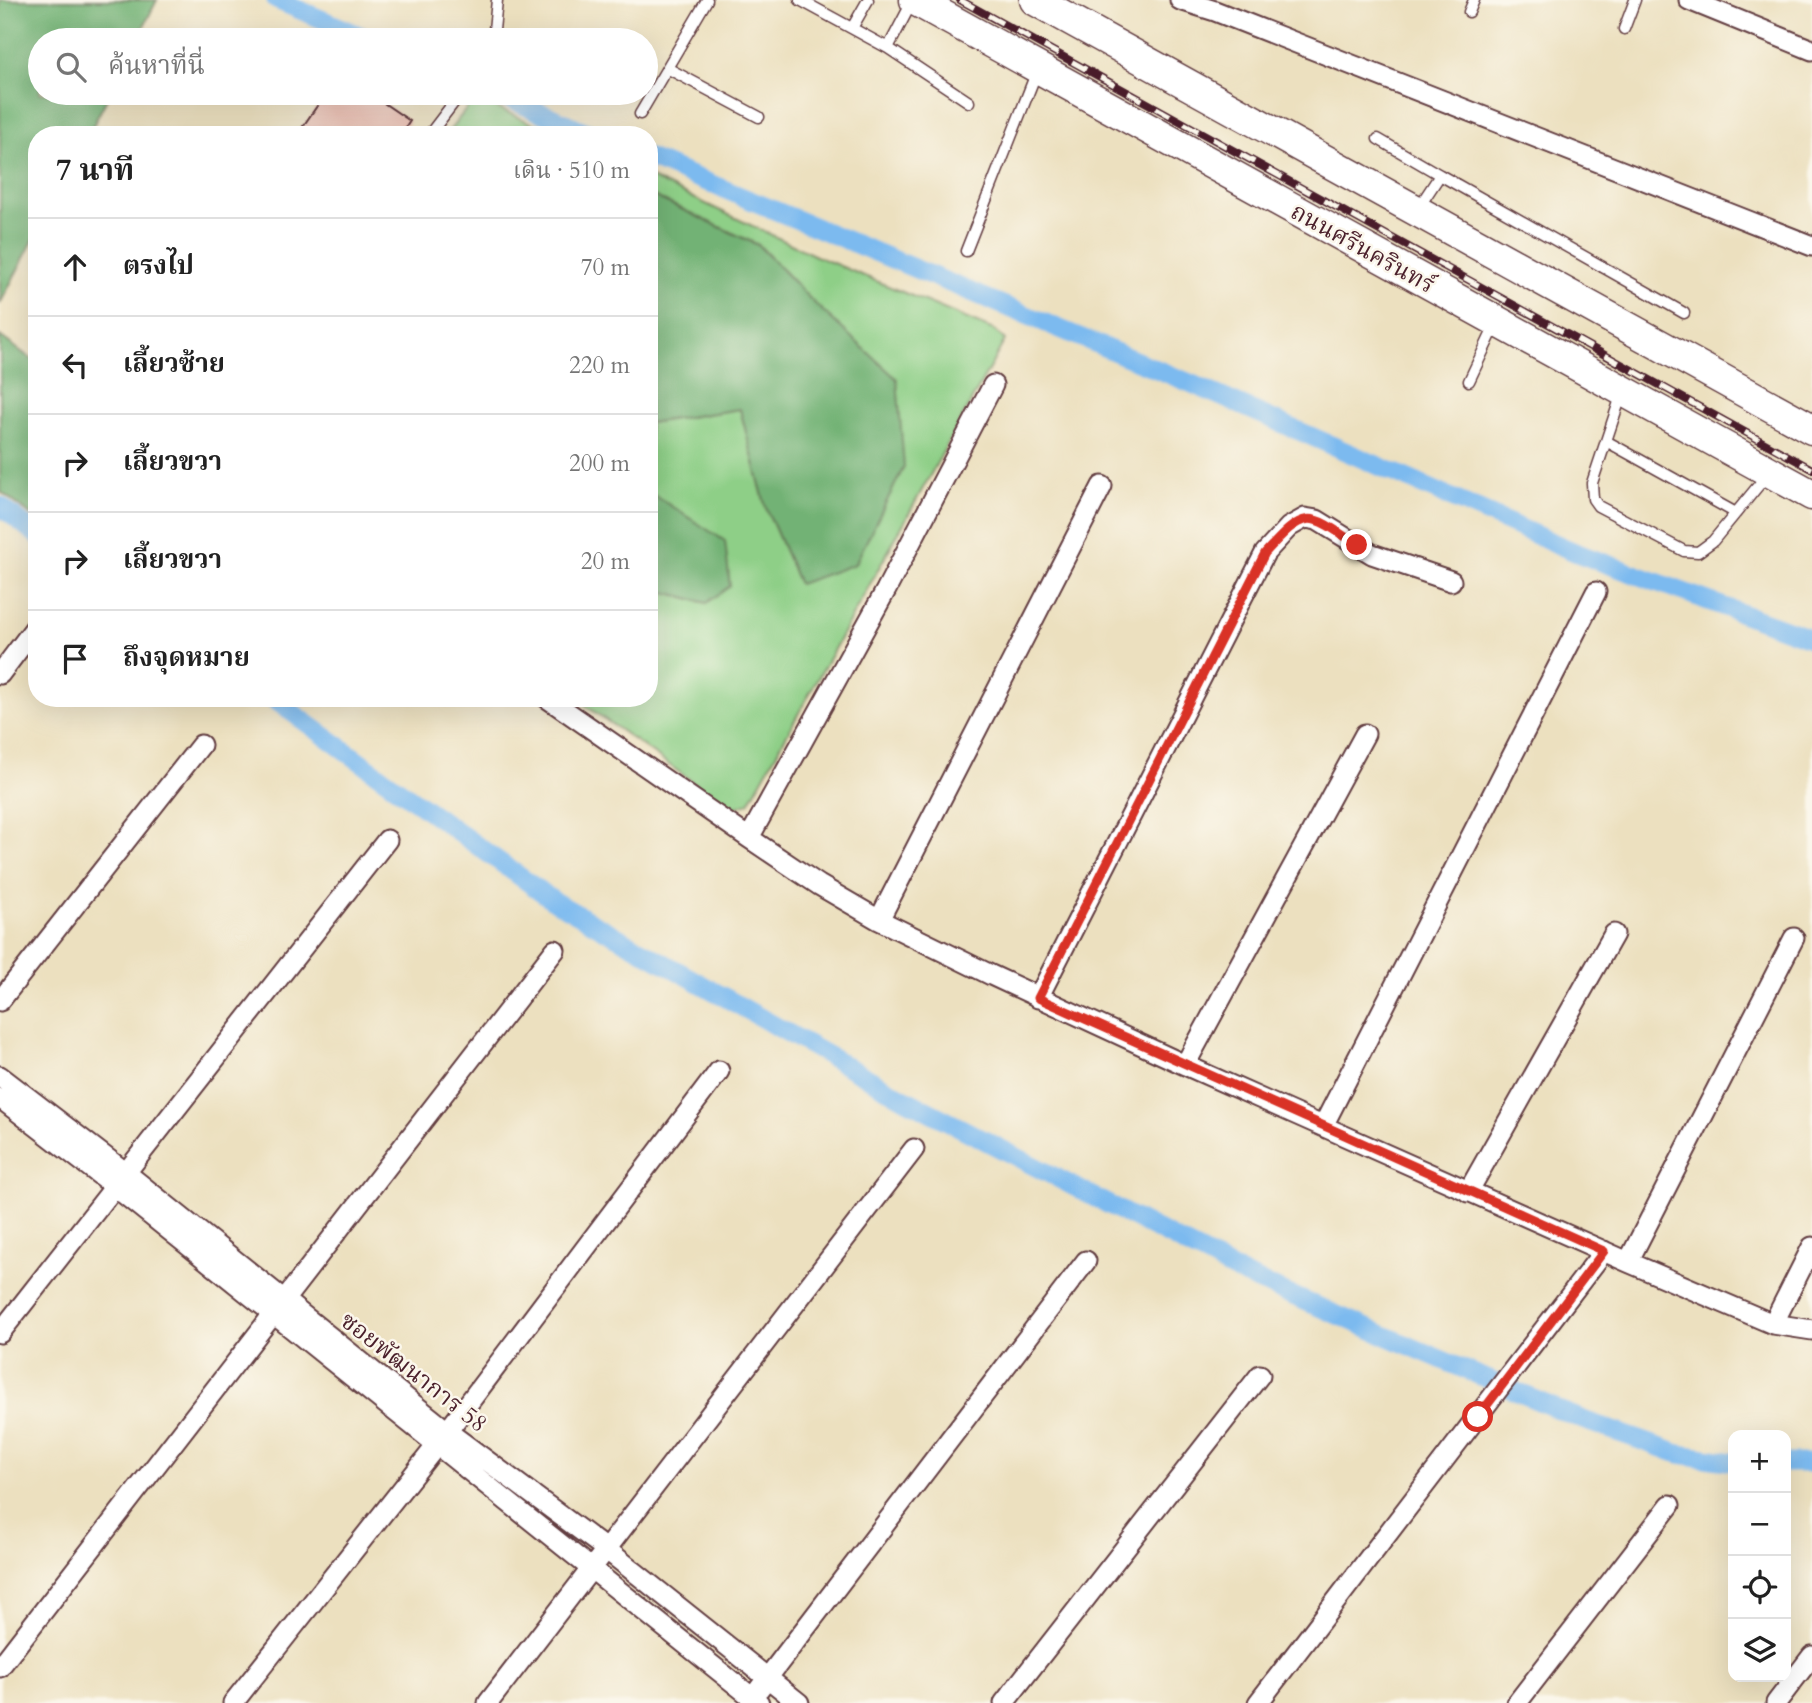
<!DOCTYPE html>
<html lang="th">
<head>
<meta charset="utf-8">
<style>
	:root { --surface:#fff; --page:#f6f6f6; --text:#222; --muted:#767676; --line:#e0e0e0 }
	body { margin:0; font-family:Cardo,"Noto Serif Thai",serif; background:var(--page); color:var(--text) }
	.controls { position:absolute; right:21px; bottom:21px; display:grid; overflow:hidden; border-radius:14px; box-shadow:0 7px 28px #0002 }
	.controls button { width:63px; height:63px; display:grid; place-items:center; padding:0; border:0; border-bottom:2px solid var(--line); background:var(--surface); color:var(--text); font:35px sans-serif }
	.stop { position:absolute; width:21px; height:21px; margin:-16px; border:5px solid #d93025; border-radius:50%; background:#fff }
	.stop.end { background:#d93025; border-color:#fff; box-shadow:0 2px 7px #0008 }
	.list { margin:0; padding:0; list-style:none }
	h2 { display:flex; justify-content:space-between; align-items:center; height:91px; margin:0; padding:0 28px; font-size:30px }
	h2 small { font-size:23px; font-weight:400; color:var(--muted) }
	.list li { display:grid; grid-template-columns:46px 1fr auto; gap:21px; align-items:center; box-sizing:border-box; height:98px; padding:0 28px; border-top:2px solid var(--line) }
	.list b { display:block; font-size:26px; white-space:nowrap }
	.list em { font-size:23px; font-style:normal; color:var(--muted) }
	.icon { flex:none; width:38px; height:38px; fill:none; stroke:currentColor; stroke-width:2; stroke-linecap:round; stroke-linejoin:round }
	.map { position:relative; flex:none; width:1812px; height:1703px; overflow:hidden }
	.search { position:absolute; background:var(--surface); box-shadow:0 7px 28px #0002; left:28px; top:28px; width:630px; height:77px; display:flex; align-items:center; gap:18px; box-sizing:border-box; padding:0 24px; border-radius:38px; color:var(--muted); font-size:26px }
	.panel { position:absolute; background:var(--surface); box-shadow:0 7px 28px #0002; left:28px; top:126px; width:630px; height:581px; border-radius:28px }
	.map>svg:first-child { display:block }
</style>
</head>
<body>
<div class="map">
<svg width="1812" height="1703" viewBox="0 0 1812 1703">
	<rect width="100%" height="100%" fill="#fbf7ec"/>
	<filter id="ink" filterUnits="userSpaceOnUse"><feTurbulence type="fractalNoise" baseFrequency=".0143" numOctaves="2"/><feDisplacementMap in="SourceGraphic" scale="14" xChannelSelector="R" yChannelSelector="G"/><feConvolveMatrix kernelMatrix="1 2 1 2 8 2 1 2 1" color-interpolation-filters="sRGB"/></filter>
	<filter id="wash" filterUnits="userSpaceOnUse"><feTurbulence type="fractalNoise" baseFrequency=".00686" numOctaves="4" result="noise"/><feDisplacementMap in="SourceGraphic" scale="28" xChannelSelector="R" yChannelSelector="G"/><feGaussianBlur stdDeviation="1.57" result="paint"/><feColorMatrix in="noise" values="0 0 0 0 0 0 0 0 0 0 0 0 0 0 0 0 0 1.4 0 .05"/><feComposite in="paint" operator="in"/></filter>
	<g filter="url(#wash)">
		<rect width="100%" height="100%" fill="#ece0bf"/>
		<!-- green -->
		<path fill="#8ecf87" stroke="#6c7759" stroke-width="2" d="M 475,98 L 558,135 L 446,135 Z
			M 649,177 L 816,256 L 994,330 L 1005,340 L 749,803 L 731,809 L 575,698 L 649,698 L 649,588 L 706,603 L 654,495 L 649,496 L 649,423 L 740,409 L 766,508 L 799,584 L 811,300 L 759,245 L 649,194 Z"/>
		<!-- forest -->
		<path fill="#72b274" stroke="#5e6850" stroke-width="2" d="M 0,0 L 157,0 L 137,40 L 40,40 L 40,93 L 110,93 L 88,135 L 37,135 L 37,233 L 0,304 Z
			M 649,194 L 758,245 L 811,300 L 897,379 L 904,467 L 855,564 L 799,584 L 766,508 L 740,409 L 649,423 Z
			M 0,336 L 37,363 L 37,520 L 0,491 Z
			M 654,495 L 725,541 L 730,586 L 707,603 L 649,588 L 649,496 Z"/>
		<g fill="none" stroke-linecap="round" stroke-linejoin="round">
			<!-- canal -->
			<path stroke="#7bbaef" stroke-width="19" d="M 276,0 L 371,40
				M 495,93 L 594,135
				M 649,158 L 1190,383 L 1577,553 L 1812,639
				M 0,506 L 37,535
				M 272,698 L 554,901 L 905,1099 L 1246,1276 L 1583,1420 L 1679,1454 L 1733,1462
				M 1786,1463 L 1812,1463"/>
		</g>
		<g id="blocks">
			<!-- building -->
			<path fill="#e8b6a9" d="M 326,93 L 369,93 L 410,121 L 401,135 L 297,135 Z"/>
		</g>
	</g>
	<g filter="url(#ink)">
		<use href="#blocks" fill-opacity="0" stroke="#623c41" stroke-width="2"/>
		<g fill="none" stroke-linecap="round" stroke-linejoin="round">
			<!-- service casing -->
			<g stroke="#623c41" stroke-width="13">
				<path id="service" d="M 800,0 L 888,48 L 969,102
					M 1469,12 L 1474,0
					M 852,28 L 868,0
					M 1624,29 L 1635,0
					M 493,40 L 497,0
					M 888,48 L 912,2
					M 667,68 L 759,117
					M 640,114 L 707,0
					M 429,135 L 461,93
					M 1378,139 L 1440,175 L 1419,207
					M 1440,175 L 1684,313
					M 966,251 L 1037,71
					M 1469,381 L 1495,326
					M 1622,393 L 1592,483 L 1593,499 L 1598,506 L 1684,551 L 1698,552 L 1713,541 L 1767,475
					M 1606,441 L 1736,513"/>
			</g>
			<!-- minor casing -->
			<g stroke="#623c41" stroke-width="23">
				<path id="minor" d="M 1180,0 L 1215,11 L 1812,246
					M 1689,0 L 1812,50
					M 0,674 L 37,625
					M 547,698 L 749,838 L 819,885 L 879,920 L 991,975 L 1185,1065 L 1628,1262 L 1773,1324 L 1812,1330
					M 749,838 L 886,590 L 993,385
					M 879,920 L 1102,486
					M 1038,998 L 1265,553 L 1289,527 L 1305,518 L 1317,520 L 1372,554 L 1451,581
					M 0,1001 L 201,745
					M 1185,1065 L 1365,734
					M 0,1076 L 125,1172 L 447,1431 L 607,1550 L 799,1703
					M 0,1098 L 114,1186 L 759,1703
					M 1323,1126 L 1596,592
					M 1468,1192 L 1614,934
					M 1628,1262 L 1794,938
					M 1773,1324 L 1812,1247
					M 0,1333 L 387,840
					M 0,1667 L 555,950
					M 759,1689 L 1086,1261
					M 233,1703 L 437,1445 L 719,1071
					M 488,1703 L 914,1149
					M 1004,1703 L 1260,1375
					M 1258,1703 L 1604,1251
					M 1517,1703 L 1670,1505
					M 1776,1703 L 1812,1656"/>
			</g>
			<!-- primary casing -->
			<g stroke="#623c41" stroke-width="33">
				<path id="primary" d="M 915,0 L 1812,495
					M 1035,0 L 1812,429"/>
			</g>
			<!-- service -->
			<use href="#service" stroke="#fff" stroke-width="10"/>
			<!-- minor -->
			<use href="#minor" stroke="#fff" stroke-width="19"/>
			<!-- primary -->
			<use href="#primary" stroke="#fff" stroke-width="30"/>
			<!-- rail casing -->
			<g stroke="#4a1f2b" stroke-width="8">
				<path id="rail" d="M 960,0 L 1812,469"/>
			</g>
			<!-- rail -->
			<use href="#rail" stroke="#fbf7ec" stroke-width="5" stroke-dasharray="16" stroke-linecap="butt"/>
		</g>
	</g>
	<g fill="none" stroke-linecap="round" stroke-linejoin="round" filter="url(#ink)">
		<!-- route -->
		<path stroke="#d93025" stroke-width="9" d="M 1357,545 C 1308,511 1306,508 1265,553 L 1038,998 L 1604,1251 L 1478,1417"/>
	</g>
	<g text-anchor="middle" stroke-width="5" stroke-linejoin="round" paint-order="stroke">
		<!-- street labels -->
		<g font-size="24" fill="#4a1f2b" stroke="#fbf7ec">
			<text transform="translate(1363 248) rotate(29)" y="8">ถนนศรีนครินทร์</text>
			<text transform="translate(414 1372) rotate(38)" y="8">ซอยพัฒนาการ 58</text>
		</g>
	</g>
</svg>
<div class="controls">
<button>+</button>
<button>−</button>
<button><svg class="icon" aria-label="locate" viewBox="0 0 24 24"><circle cx="12" cy="12" r="6"/><path d="M12 2v4M12 18v4M2 12h4M18 12h4"/></svg></button>
<button><svg class="icon" aria-label="layers" viewBox="0 0 24 24"><path d="M12 4l9 5-9 5-9-5zM3 14l9 5 9-5"/></svg></button>
</div>
<div class="stop" style="left:1478px;top:1417px"></div>
<div class="stop end" style="left:1357px;top:545px"></div>
<div class="search"><svg class="icon" aria-label="search" viewBox="0 0 24 24"><circle cx="10" cy="10" r="6"/><path d="M15 15l6 6"/></svg>ค้นหาที่นี่</div>
<section class="panel">
<h2>7 นาที<small>เดิน · 510 m</small></h2>
<ul class="list">
<li><svg class="icon" aria-label="ahead" viewBox="0 0 24 24"><path d="M12 20V5M6 11l6-6 6 6"/></svg><div><b>ตรงไป</b></div><em>70 m</em></li>
<li><svg class="icon" aria-label="left" viewBox="0 0 24 24"><path d="M17 20v-9H6M10 6l-5 5 5 5"/></svg><div><b>เลี้ยวซ้าย</b></div><em>220 m</em></li>
<li><svg class="icon" aria-label="right" viewBox="0 0 24 24"><path d="M7 20v-9h11M14 6l5 5-5 5"/></svg><div><b>เลี้ยวขวา</b></div><em>200 m</em></li>
<li><svg class="icon" aria-label="right" viewBox="0 0 24 24"><path d="M7 20v-9h11M14 6l5 5-5 5"/></svg><div><b>เลี้ยวขวา</b></div><em>20 m</em></li>
<li><svg class="icon" aria-label="arrive" viewBox="0 0 24 24"><path d="M6 21V4h12l-3 4 3 4H6"/></svg><div><b>ถึงจุดหมาย</b></div></li>
</ul>
</section>
</div>
</body>
</html>
